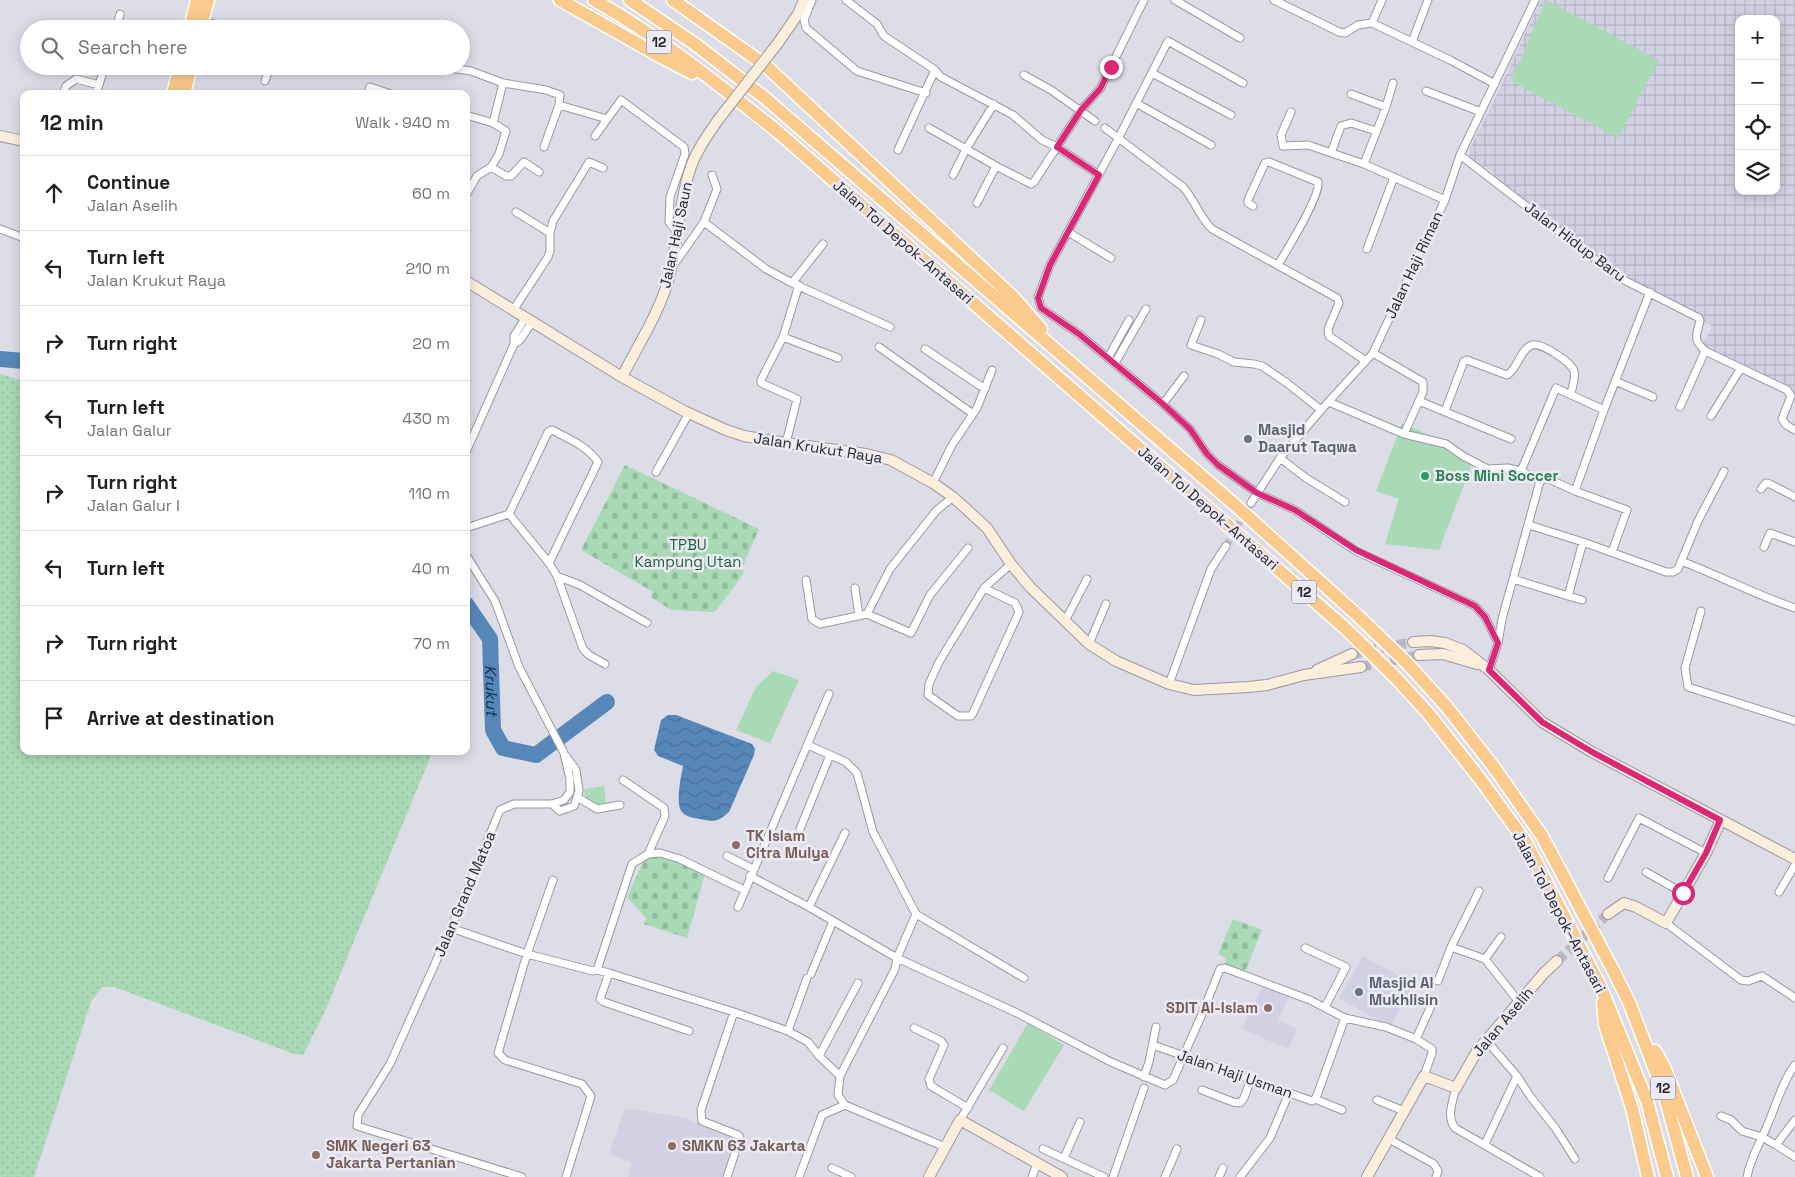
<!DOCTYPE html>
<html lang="en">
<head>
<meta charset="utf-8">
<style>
	:root { --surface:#fff; --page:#f2f2f2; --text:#202124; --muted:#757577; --line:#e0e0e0 }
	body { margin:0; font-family:"Space Grotesk",sans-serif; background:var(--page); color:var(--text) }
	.controls { position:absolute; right:15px; top:15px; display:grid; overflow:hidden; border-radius:10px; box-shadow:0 2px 12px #0003 }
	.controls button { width:45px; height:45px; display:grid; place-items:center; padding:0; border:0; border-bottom:1px solid var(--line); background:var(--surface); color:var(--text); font:25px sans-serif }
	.stop { position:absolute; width:15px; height:15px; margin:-11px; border:4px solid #db2777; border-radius:50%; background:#fff }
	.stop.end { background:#db2777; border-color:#fff; box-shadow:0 1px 5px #0008 }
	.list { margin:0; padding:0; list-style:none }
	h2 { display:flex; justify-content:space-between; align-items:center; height:65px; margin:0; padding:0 20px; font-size:21px }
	h2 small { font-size:16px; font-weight:400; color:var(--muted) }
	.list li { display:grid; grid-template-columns:32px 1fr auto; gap:15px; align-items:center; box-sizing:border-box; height:75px; padding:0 20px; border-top:1px solid var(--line) }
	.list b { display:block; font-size:19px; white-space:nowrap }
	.list p { margin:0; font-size:16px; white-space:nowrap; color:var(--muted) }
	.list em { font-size:16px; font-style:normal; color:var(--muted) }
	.icon { flex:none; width:28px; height:28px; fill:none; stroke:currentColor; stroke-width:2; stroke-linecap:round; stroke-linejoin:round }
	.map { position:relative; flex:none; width:1795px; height:1177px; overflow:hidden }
	.search { position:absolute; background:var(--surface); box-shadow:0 2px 12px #0003; left:20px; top:20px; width:450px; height:55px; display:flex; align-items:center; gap:12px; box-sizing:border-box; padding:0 18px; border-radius:28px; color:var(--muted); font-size:19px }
	.panel { position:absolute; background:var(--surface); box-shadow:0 2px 12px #0003; left:20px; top:90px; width:450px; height:665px; border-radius:10px }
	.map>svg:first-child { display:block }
</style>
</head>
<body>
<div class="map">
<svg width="1795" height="1177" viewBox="0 0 1795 1177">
	<defs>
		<pattern id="industrial-grid" width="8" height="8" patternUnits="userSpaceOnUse" patternTransform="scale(1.25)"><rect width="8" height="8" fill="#d2d1e4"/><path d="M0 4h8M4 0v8" fill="none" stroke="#b4b3c4"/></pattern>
		<pattern id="grass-dots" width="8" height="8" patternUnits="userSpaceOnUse" patternTransform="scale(1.25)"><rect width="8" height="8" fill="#aad9b5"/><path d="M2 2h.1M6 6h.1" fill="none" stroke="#92ba9c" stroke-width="1.8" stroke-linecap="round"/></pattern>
		<pattern id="cemetery-stones" width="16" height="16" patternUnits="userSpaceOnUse" patternTransform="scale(1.25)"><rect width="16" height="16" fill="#aad9b5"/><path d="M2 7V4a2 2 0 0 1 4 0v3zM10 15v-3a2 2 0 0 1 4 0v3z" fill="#92ba9c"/></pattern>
		<pattern id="water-waves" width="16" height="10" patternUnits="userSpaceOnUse" patternTransform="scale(1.25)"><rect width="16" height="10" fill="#5787b9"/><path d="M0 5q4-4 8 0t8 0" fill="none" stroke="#486e97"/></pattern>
	</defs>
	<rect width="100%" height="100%" fill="#dddde8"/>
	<!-- built -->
	<path fill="#d2d1e4" d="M 1363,956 L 1414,984 L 1390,1027 L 1339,998 Z
		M 1264,983 L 1290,995 L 1278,1020 L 1297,1029 L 1288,1049 L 1242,1029 Z
		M 625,1108 L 685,1118 L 734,1137 L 722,1177 L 628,1177 L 632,1163 L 609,1154 Z"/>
	<!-- industrial -->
	<path fill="url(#industrial-grid)" fill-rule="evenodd" d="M 1541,0 L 1795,0 L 1795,393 L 1712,356 L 1704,343 L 1712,326 L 1600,263 L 1502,187 L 1491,170 L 1469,159 L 1470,148 L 1490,109 ZM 1739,19 L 1776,19 L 1776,191 L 1739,191 Z"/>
	<!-- grass -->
	<path fill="url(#grass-dots)" d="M 0,374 L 24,381 L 24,751 L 433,751 L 325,1011 L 303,1055 L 294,1054 L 114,987 L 102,987 L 91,1002 L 34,1177 L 0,1177 Z"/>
	<!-- cemetery -->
	<path fill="url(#cemetery-stones)" d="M 625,465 L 759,529 L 742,568 L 744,573 L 715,612 L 671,610 L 651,597 L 653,592 L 581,550 Z
		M 649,849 L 705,874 L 687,938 L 644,924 L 646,918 L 627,897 Z
		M 1233,919 L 1262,930 L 1245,972 L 1225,964 L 1226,958 L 1218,954 Z"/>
	<!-- green -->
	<path fill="#aad9b5" d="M 1546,0 L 1659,60 L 1618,138 L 1511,81 Z
		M 1402,423 L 1427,434 L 1473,462 L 1439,550 L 1385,544 L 1399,499 L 1376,491 Z
		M 773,671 L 799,680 L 770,743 L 736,730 L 756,687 Z
		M 604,786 L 606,803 L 587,806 L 584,789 Z
		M 1028,1023 L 1064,1045 L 1024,1111 L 989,1090 Z"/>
	<!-- water -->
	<path fill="url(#water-waves)" d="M 668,715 L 676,715 L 752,744 L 755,749 L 754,755 L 729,812 C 718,822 714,822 700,819 C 694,818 686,817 682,812 C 675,804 681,777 683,766 L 658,756 L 654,750 L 661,720 Z"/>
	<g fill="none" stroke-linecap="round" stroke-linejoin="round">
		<!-- river -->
		<g stroke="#5787b9" stroke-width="16">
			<path d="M 0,359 L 24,361"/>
			<path id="s1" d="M 466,604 L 490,639 L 493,730 L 503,748 L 536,755 L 607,702"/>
		</g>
		<!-- street-tunnel -->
		<path stroke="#b9b8c2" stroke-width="7" stroke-dasharray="7 3.5" stroke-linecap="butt" d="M 1226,546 L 1251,503"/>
		<!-- secondary-tunnel -->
		<path stroke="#b9b8c2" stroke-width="10" stroke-dasharray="10 5" stroke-linecap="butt" d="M 1352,654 L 1413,642
			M 1361,667 L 1419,655
			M 1557,961 L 1608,914"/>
		<!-- street casing -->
		<g stroke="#9998a3" stroke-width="9">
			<path id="street" d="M 812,0 L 804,20 L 806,28 L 857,71 L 926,93
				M 846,0 L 877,24 L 884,36 L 935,70 L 941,77 L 1013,115 L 1042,140 L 1057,147 L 1099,175
				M 1175,0 L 1240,38
				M 1274,0 L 1339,32 L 1345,33 L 1358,25 L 1372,23
				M 211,23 L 226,29
				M 1372,23 L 1450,60 L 1495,84
				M 1372,23 L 1382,0
				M 116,29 L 120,14
				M 1412,42 L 1428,0
				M 436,66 L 471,71 L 503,83 L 493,123
				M 1152,73 L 1231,115
				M 1024,75 L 1051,90 L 1095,121
				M 265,81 L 270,66
				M 503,83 L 546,90 L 560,95 L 559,105
				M 1243,83 L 1168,41 L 1118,139 L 1050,265 L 1038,297 L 1041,308 L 1079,334 L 1163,404 L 1190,429 L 1207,454 L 1218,465 L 1257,493 L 1295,510 L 1356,551 L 1475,606 L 1485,617 L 1498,643
				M 1426,91 L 1481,112
				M 63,94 L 66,86 L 76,79 L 99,85
				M 96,94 L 105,66
				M 367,94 L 370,87 L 391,94
				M 1351,94 L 1386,107
				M 1136,103 L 1211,145
				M 1291,112 L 1281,135 L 1283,146 L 1308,145 L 1364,164 L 1445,200
				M 466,115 L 493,123 L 506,131 L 499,154 L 491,167 L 477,176 L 466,195
				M 929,128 L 996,166 L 977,203
				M 1105,128 L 1183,187 C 1195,200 1199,217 1212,229 L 1337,298 L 1339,303 L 1328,329 L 1329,336 L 1366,361
				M 595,136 L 621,100 L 684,147 L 685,154 L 670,197 L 669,222 L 677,232
				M 544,147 L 559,105 L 607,119
				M 898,150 L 935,70
				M 1331,153 L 1341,126 L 1351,123 L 1376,131
				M 1460,155 L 1618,277 L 1699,318 L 1700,321 C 1696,337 1693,339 1705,351 L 1787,390 L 1791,396 L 1782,419 L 1786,425 L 1795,430
				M 1364,164 L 1386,107 L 1393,83
				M 996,166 L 1031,184 L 1034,182 L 1081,110 L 1100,89 L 1144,0
				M 491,167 L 506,176 L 511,176 L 524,162 L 539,172
				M 953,175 L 966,149 L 994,104
				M 1253,206 L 1248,203 L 1248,200 L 1265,163 L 1269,162 L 1318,182 C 1321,195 1287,250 1278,265
				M 516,212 L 550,233
				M 704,222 L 766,269 L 792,283 L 890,327
				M 0,229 L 24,238
				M 1068,232 L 1111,258
				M 1367,249 L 1394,177
				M 673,266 L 704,222 L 717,189 L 712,175
				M 792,283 L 823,244
				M 514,309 L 548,257 L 550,251 L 550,233 L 553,221 L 589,162 L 603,168
				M 1201,320 L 1191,345 L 1218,354 L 1234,362 L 1254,364 L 1262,366 L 1287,383 L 1321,410
				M 783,337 L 838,358
				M 514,344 L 520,340 L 533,321
				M 879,347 L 973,414
				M 925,349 L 985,389
				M 1373,353 L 1423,382 L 1423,392 L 1404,434
				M 1108,358 L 1129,320
				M 1115,363 L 1146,309
				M 1615,381 L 1653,397
				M 1419,401 L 1511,439
				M 1329,402 L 1404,434 L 1446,444 L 1463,456 L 1488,469 L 1508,468 L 1521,471 L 1540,481
				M 1163,404 L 1184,376
				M 1680,407 L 1705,351
				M 1445,411 L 1464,361 L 1467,360 L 1507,375 C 1518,369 1520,349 1532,345 C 1541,342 1571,362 1574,371 C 1576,378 1572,387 1571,394
				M 1711,416 L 1741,368
				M 786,443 L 797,399 L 761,383 L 761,380 L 783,337 L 799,285
				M 466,452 L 514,344 L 514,336 L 526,317
				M 1280,458 L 1306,478 L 1345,502
				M 1521,471 L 1556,388 L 1604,410
				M 656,472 L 689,413
				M 933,483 L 952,445 L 977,408 L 992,370
				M 1761,489 L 1766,483 L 1770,484 L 1795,497
				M 1575,491 L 1627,510 L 1612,552
				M 1251,503 L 1280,458 L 1321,410 L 1373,353 L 1445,200 L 1460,155 L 1535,0
				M 509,514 L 548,432 L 552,430 C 569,439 587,446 598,462 L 549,563
				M 1529,525 L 1583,542 L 1666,572 L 1673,572 L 1678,569 L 1698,521 L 1724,471
				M 466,528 L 509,514 L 549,563 L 557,576 L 583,649 L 589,655 L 605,664
				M 1764,547 L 1770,533 L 1795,542
				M 466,555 L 495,601 L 519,667 L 564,753 L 570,779 L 570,792 L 564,800 L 552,804 L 514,804 L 500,810 L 451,928 L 390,1064 L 358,1115 L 357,1126 L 522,1177
				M 1681,561 C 1720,576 1756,595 1795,608
				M 557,576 L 580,585 L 647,623
				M 1513,579 L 1568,596 L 1583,542
				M 806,580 L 812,619 L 820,624 L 867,614 L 911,633 L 930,595 L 968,548
				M 855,588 L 859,616
				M 984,588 L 1015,603 L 1019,612 L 973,713 L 971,716 L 958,716 L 928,695 L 929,684 L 939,662 L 984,588 L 1011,564
				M 1568,596 L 1582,600
				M 1701,611 L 1685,668 L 1688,687 L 1795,721
				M 867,614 L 890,569 L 936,511 L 953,497
				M 1065,621 L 1087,579
				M 1089,644 L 1106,604
				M 1489,670 L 1498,643 L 1502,619 L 1540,481 L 1547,478 L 1575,491 L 1604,410 L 1650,292
				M 1169,684 L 1211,569 L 1226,546
				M 808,745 L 846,762 L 857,773 L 873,832 L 916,914
				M 623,780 L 664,808 L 665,816 L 648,854
				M 577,797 L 597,809 L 620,805
				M 552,804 L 560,811 L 574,806 L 579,791 L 576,770 L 566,756
				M 800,829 L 830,755
				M 727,856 L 753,869
				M 1646,872 L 1683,893
				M 750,876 L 809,907 L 897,958 L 1017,1013 L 1111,1062 L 1165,1085 L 1173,1080 L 1202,1014 L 1220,969 L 1225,968 L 1310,1000 L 1345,1018 L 1386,1027 L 1416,1039 L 1432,1049 L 1432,1053 L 1424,1076
				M 1608,878 L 1639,818 L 1706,853
				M 553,880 L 527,954 L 498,1053 L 505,1060 L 582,1084 L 591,1096 L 566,1177
				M 1779,892 L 1795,865
				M 738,907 L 829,694
				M 809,907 L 845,833
				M 1666,923 L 1741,980 L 1748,981 L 1762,976 L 1795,998
				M 451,928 L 527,954 L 593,971 L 597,970 L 609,973 L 734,1012 L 788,1031 L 808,1042 L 819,1056 L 840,1076 L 838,1095 L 845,1105 L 945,1147
				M 1501,937 L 1485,959 L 1519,1002 L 1521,1000
				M 1451,947 L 1479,891
				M 1305,948 L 1346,967 L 1325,1007
				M 597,970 L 632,864 L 648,854 L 660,853 L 680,859 L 744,890
				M 609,973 L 600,999 L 604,1002 L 689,1031
				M 811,974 L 833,921
				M 1438,981 L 1451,947 L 1485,959
				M 914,1028 L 941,1041 L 944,1045 L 929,1079 L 931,1086 L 968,1108
				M 788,1031 L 807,978
				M 1416,1039 L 1431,1006
				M 1486,1040 L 1517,1076 L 1530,1096 L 1556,1129 L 1575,1159
				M 1153,1045 L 1312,1101 L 1316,1098 L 1345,1018
				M 819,1056 L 858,983
				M 840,1076 L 895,969 L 897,958 L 916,914 L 1024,978
				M 1144,1077 L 1149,1062 L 1156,1027
				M 1456,1088 C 1453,1101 1446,1116 1455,1128 L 1540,1177
				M 1202,1090 L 1233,1102 L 1240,1103 L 1244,1098 L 1251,1079
				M 1315,1099 L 1342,1110
				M 1377,1100 L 1404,1111
				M 1721,1116 L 1731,1120 L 1742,1131 L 1762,1137 L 1776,1145
				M 960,1120 L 1003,1048
				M 1795,1120 L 1776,1145 L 1795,1157
				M 1389,1139 L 1434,1164 L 1438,1171 L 1436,1177
				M 1485,1144 L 1517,1076
				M 1043,1149 L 1104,1177
				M 1064,1158 L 1080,1122
				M 832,1168 L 851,1177
				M 727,1177 L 740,1138 L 738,1135 L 702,1121 L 701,1110 L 734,1012
				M 799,1177 L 822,1115 L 845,1105
				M 1032,1177 L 1037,1164
				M 1113,1177 L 1144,1088
				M 1165,1177 L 1177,1149
				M 1219,1177 L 1223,1168
				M 1240,1177 L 1270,1138 L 1289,1093
				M 1747,1177 C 1750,1159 1760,1143 1767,1126 C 1776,1106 1782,1082 1795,1065"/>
		</g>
		<!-- secondary casing -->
		<g stroke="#9998a3" stroke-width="12">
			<path id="secondary" d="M 778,43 L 798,14 L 804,0
				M 0,136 L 24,141
				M 466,281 L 622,377 L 684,411 L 726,430 L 744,436 L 786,443 L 866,454 L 891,460 L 933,483 L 953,497 L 987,528 L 1011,564 L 1030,587 L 1089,644 L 1116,661 L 1169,684 L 1194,690 L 1248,687 L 1267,685 L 1304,675 L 1361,667
				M 622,377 C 637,347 659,313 668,281 C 678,246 678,208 689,173 C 694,154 707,136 718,120
				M 1413,642 L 1430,641 L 1445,643 L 1463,650 L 1489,670 L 1542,722 L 1592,752 L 1795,859
				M 1419,655 L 1443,654 L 1477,664
				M 1317,670 L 1352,654
				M 1608,914 L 1624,903 L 1636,907 L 1666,923 L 1706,853 L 1721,820
				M 1521,1000 L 1544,973 L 1557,961
				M 929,1177 L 960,1120 L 1062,1177
				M 1367,1177 L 1424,1076 L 1456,1088 L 1477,1051 L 1519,1002"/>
		</g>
		<!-- highway casing -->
		<g stroke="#fff" stroke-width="15">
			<path id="highway" d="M 560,0 L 661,57 L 692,73
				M 594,0 C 660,37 719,85 778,132 L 1345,628 L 1395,677 L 1428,713 L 1480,779 L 1525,841 L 1601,988 L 1647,1101 L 1667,1177
				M 630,0 L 695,44 L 765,98 L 1235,505 L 1356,614 L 1407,663 L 1446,706 L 1493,766 L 1542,836 L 1612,968 L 1629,1002 L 1664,1093 L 1687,1177
				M 673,0 L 765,65 L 1013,297 L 1041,329
				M 190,29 L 197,0
				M 200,29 L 208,0
				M 173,94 L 180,66
				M 184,94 L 191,66
				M 1603,1003 L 1605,1025 L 1632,1108 L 1648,1177
				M 1655,1051 L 1664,1067 L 1707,1177"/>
		</g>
		<!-- street -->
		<use href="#street" stroke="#fff" stroke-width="7"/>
		<!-- secondary -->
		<use href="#secondary" stroke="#feefdd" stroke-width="10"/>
		<!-- highway -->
		<use href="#highway" stroke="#facb8d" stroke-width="12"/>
		<!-- secondary-bridge casing -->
		<g stroke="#9998a3" stroke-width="12" stroke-linecap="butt">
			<path id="secondary-bridge" d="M 718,120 L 778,43"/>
		</g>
		<!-- secondary-bridge -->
		<use href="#secondary-bridge" stroke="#feefdd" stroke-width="10"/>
	</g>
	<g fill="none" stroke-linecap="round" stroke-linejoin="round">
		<!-- route -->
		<path stroke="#db2777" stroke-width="6" d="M 1111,67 L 1100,89 L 1081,110 L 1057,147 L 1099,175 L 1050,265 L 1038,298 L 1041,308 L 1079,334 L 1163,404 L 1190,429 L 1207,454 L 1218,465 L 1257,493 L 1295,510 L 1356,550 L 1475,606 L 1485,617 L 1498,643 L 1489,670 L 1542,722 L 1592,752 L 1720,820 L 1706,853 L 1683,893"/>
	</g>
	<!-- markers -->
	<g fill="#6b7280" stroke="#ebeaf6" stroke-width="2">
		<circle cx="1248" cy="439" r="5"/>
		<circle cx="1359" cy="992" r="5"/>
	</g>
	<circle fill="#2e9e5b" stroke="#ebeaf6" stroke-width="2" cx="1425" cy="476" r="5"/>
	<g fill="#8d6e63" stroke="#ebeaf6" stroke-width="2">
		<circle cx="736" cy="845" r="5"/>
		<circle cx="1268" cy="1008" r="5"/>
		<circle cx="672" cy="1146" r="5"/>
		<circle cx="316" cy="1155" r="5"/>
	</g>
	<g text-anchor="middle" stroke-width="5" stroke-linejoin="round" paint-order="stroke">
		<!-- shield labels -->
		<g fill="#ebeaf6" stroke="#626168" stroke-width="1">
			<rect x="646.5" y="30.5" width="25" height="23" rx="4"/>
			<rect x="1291.5" y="580.5" width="25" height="23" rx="4"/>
			<rect x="1650.5" y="1076.5" width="25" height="23" rx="4"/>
		</g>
		<g font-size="14" font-weight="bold" fill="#27262b">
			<text x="659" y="47">12</text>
			<text x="1304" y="597">12</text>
			<text x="1663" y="1093">12</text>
		</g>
		<!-- street labels -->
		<g font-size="15" fill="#27262b" stroke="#ebeaf6">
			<text transform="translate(676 235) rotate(-78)" y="5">Jalan Haji Saun</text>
			<text transform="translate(903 242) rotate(41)" y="5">Jalan Tol Depok–Antasari</text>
			<text transform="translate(1575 242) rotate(37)" y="5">Jalan Hidup Baru</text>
			<text transform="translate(1414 265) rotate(-65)" y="5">Jalan Haji Riman</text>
			<text transform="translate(818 448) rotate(9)" y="5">Jalan Krukut Raya</text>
			<text transform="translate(1208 508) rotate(41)" y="5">Jalan Tol Depok–Antasari</text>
			<text transform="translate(465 894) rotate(-67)" y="5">Jalan Grand Matoa</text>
			<text transform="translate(1559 912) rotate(62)" y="5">Jalan Tol Depok–Antasari</text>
			<text transform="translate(1503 1022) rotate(-50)" y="5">Jalan Aselih</text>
			<text transform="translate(1235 1074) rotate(19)" y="5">Jalan Haji Usman</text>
		</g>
		<!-- worship labels -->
		<g font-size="15" font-weight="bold" fill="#5b616d" stroke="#ebeaf6" text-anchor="start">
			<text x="1258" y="435">Masjid<tspan x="1258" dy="17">Daarut Taqwa</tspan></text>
			<text x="1369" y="988">Masjid Al<tspan x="1369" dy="17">Mukhlisin</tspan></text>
		</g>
		<!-- leisure labels -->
		<g font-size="15" font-weight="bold" fill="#27864d" stroke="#ebeaf6" text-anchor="start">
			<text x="1435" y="481">Boss Mini Soccer</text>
		</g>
		<!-- park labels -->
		<g font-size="15" fill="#216338" stroke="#ebeaf6">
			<text x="688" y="550">TPBU<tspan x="688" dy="17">Kampung Utan</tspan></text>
		</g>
		<!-- education labels -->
		<g font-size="15" font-weight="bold" fill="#785e54" stroke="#ebeaf6" text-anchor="start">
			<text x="746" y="841">TK Islam<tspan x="746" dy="17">Citra Mulya</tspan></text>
			<text x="1258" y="1013" text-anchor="end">SDIT Al-Islam</text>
			<text x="326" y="1151">SMK Negeri 63<tspan x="326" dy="17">Jakarta Pertanian</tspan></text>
			<text x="682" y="1151">SMKN 63 Jakarta</text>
		</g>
		<!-- water labels -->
		<g font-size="16" font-style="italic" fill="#0e3254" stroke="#ebeaf6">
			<text dy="6" stroke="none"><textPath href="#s1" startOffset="94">Krukut</textPath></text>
		</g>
	</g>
</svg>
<div class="controls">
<button>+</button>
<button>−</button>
<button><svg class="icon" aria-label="locate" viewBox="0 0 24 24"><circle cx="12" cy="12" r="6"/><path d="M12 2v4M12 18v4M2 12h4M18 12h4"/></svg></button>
<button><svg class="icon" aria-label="layers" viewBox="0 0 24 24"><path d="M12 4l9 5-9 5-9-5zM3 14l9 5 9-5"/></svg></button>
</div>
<div class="stop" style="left:1683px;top:893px"></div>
<div class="stop end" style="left:1111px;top:67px"></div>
<div class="search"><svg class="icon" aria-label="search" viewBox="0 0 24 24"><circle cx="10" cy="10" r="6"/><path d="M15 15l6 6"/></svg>Search here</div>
<section class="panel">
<h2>12 min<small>Walk · 940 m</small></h2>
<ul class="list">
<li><svg class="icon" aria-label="ahead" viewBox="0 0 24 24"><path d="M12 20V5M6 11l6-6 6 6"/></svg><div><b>Continue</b><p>Jalan Aselih</p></div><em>60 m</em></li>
<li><svg class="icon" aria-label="left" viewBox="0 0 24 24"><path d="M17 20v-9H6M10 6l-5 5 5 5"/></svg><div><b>Turn left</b><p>Jalan Krukut Raya</p></div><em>210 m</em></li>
<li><svg class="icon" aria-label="right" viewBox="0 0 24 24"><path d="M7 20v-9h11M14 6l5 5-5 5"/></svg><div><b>Turn right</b></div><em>20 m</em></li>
<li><svg class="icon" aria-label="left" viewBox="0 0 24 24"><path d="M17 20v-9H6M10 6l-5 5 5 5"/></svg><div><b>Turn left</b><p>Jalan Galur</p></div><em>430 m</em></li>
<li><svg class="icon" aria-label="right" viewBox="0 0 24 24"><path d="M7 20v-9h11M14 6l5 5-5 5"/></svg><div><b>Turn right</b><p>Jalan Galur I</p></div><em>110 m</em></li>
<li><svg class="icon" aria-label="left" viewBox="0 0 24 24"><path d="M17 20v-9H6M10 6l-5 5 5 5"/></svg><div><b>Turn left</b></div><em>40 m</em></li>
<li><svg class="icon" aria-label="right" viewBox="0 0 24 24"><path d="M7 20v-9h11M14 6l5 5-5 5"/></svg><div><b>Turn right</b></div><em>70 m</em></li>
<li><svg class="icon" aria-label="arrive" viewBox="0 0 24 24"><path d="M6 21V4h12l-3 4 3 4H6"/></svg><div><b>Arrive at destination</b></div></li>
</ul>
</section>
</div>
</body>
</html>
